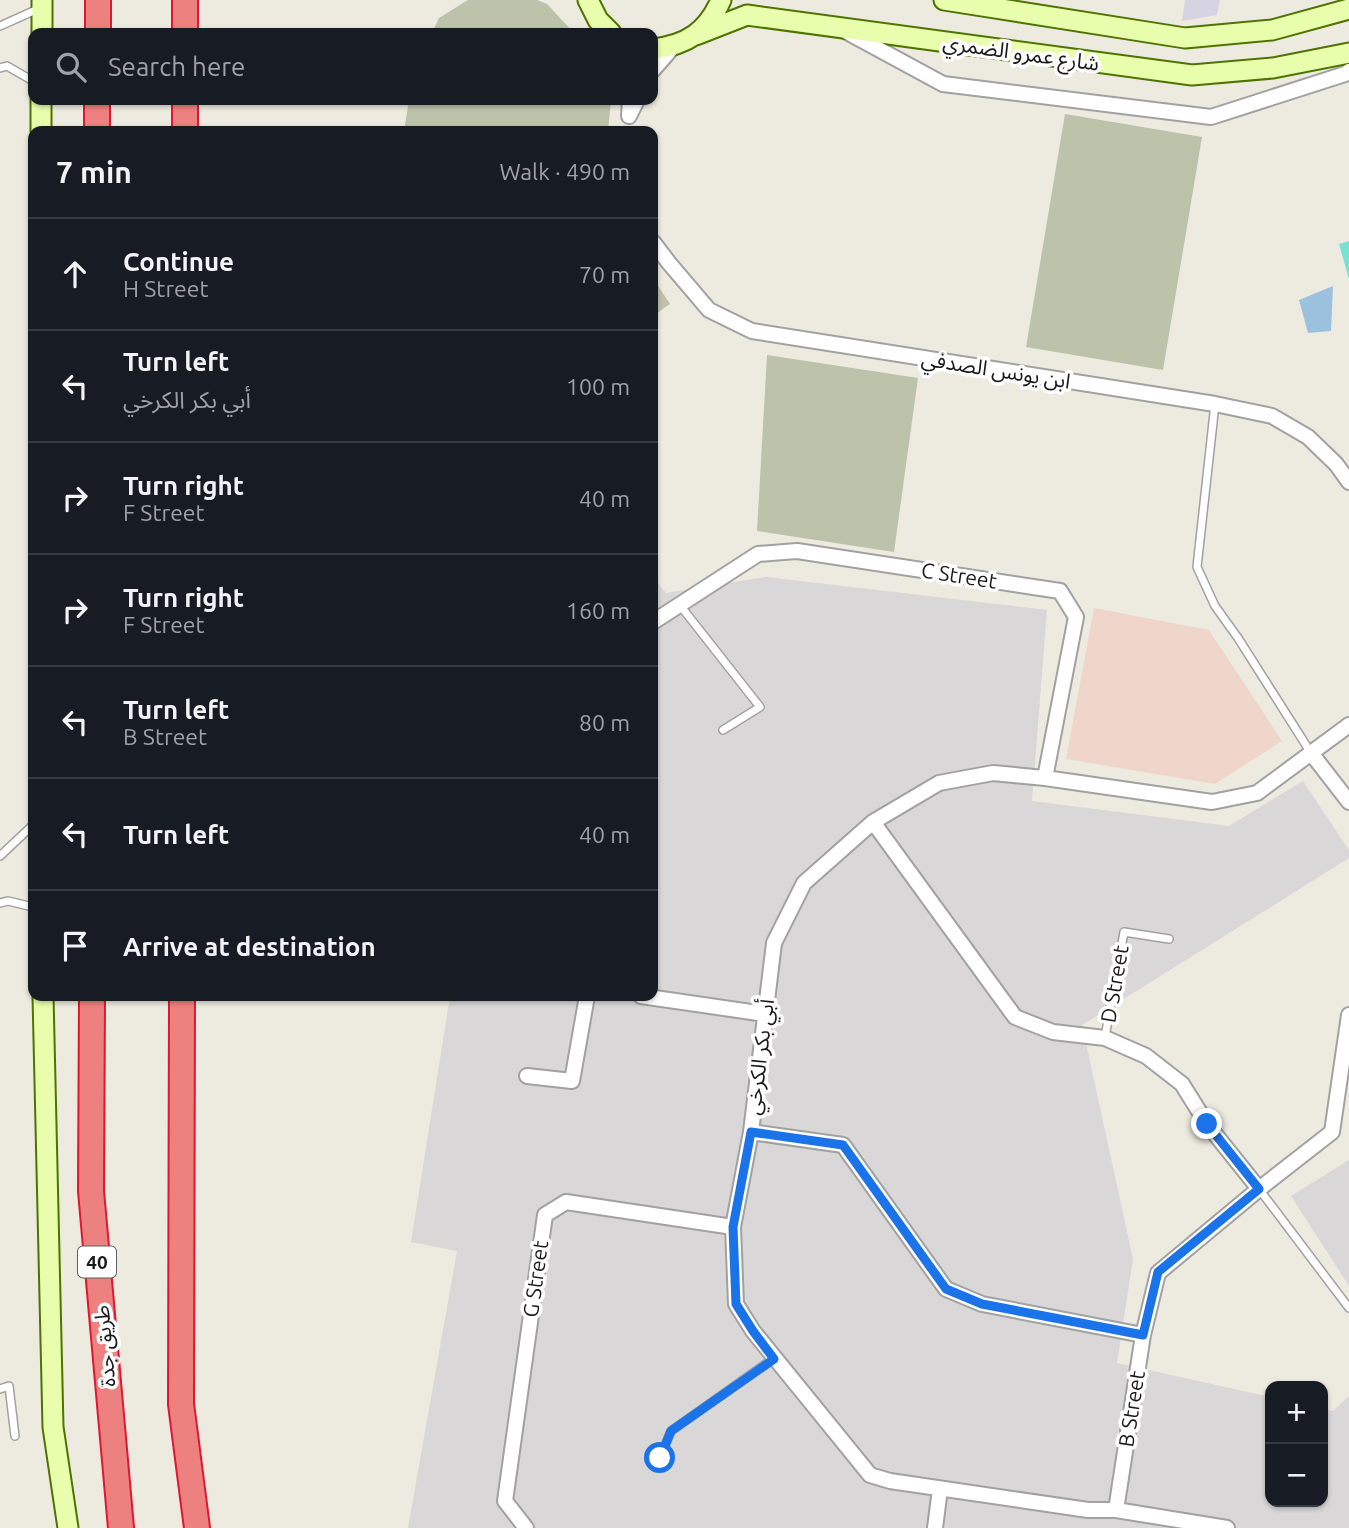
<!DOCTYPE html>
<html lang="en">
<head>
<meta charset="utf-8">
<style>
	:root { --surface:#171b24; --page:#20242c; --text:#f1f3f6; --muted:#9ea1a6; --line:#363941 }
	body { margin:0; font-family:Ubuntu,"Noto Sans Arabic",sans-serif; background:var(--page); color:var(--text) }
	.controls { position:absolute; right:21px; bottom:21px; display:grid; overflow:hidden; border-radius:14px; box-shadow:0 2px 5px #0004 }
	.controls button { width:63px; height:63px; display:grid; place-items:center; padding:0; border:0; border-bottom:2px solid var(--line); background:var(--surface); color:var(--text); font:35px sans-serif }
	.stop { position:absolute; width:21px; height:21px; margin:-16px; border:5px solid #1a73e8; border-radius:50%; background:#fff }
	.stop.end { background:#1a73e8; border-color:#fff; box-shadow:0 2px 7px #0008 }
	.list { margin:0; padding:0; list-style:none }
	h2 { display:flex; justify-content:space-between; align-items:center; height:91px; margin:0; padding:0 28px; font-size:30px }
	h2 small { font-size:23px; font-weight:400; color:var(--muted) }
	.list li { display:grid; grid-template-columns:46px 1fr auto; gap:21px; align-items:center; box-sizing:border-box; height:112px; padding:0 28px; border-top:2px solid var(--line) }
	.list b { display:block; font-size:26px; white-space:nowrap }
	.list p { margin:0; font-size:23px; white-space:nowrap; color:var(--muted) }
	.list em { font-size:23px; font-style:normal; color:var(--muted) }
	.icon { flex:none; width:38px; height:38px; fill:none; stroke:currentColor; stroke-width:2; stroke-linecap:round; stroke-linejoin:round }
	.map { position:relative; flex:none; width:1349px; height:1528px; overflow:hidden }
	.search { position:absolute; background:var(--surface); box-shadow:0 2px 5px #0004; left:28px; top:28px; width:630px; height:77px; display:flex; align-items:center; gap:18px; box-sizing:border-box; padding:0 24px; border-radius:14px; color:var(--muted); font-size:26px }
	.panel { position:absolute; background:var(--surface); box-shadow:0 2px 5px #0004; left:28px; top:126px; width:630px; height:875px; border-radius:14px }
	.map>svg:first-child { display:block }
</style>
</head>
<body>
<div class="map">
<svg width="1349" height="1528" viewBox="0 0 1349 1528">
	<rect width="100%" height="100%" fill="#edebdf"/>
	<!-- residential -->
	<path fill="#d9d7d7" d="M 653,577 L 666,593 L 766,577 L 1047,610 L 1032,801 L 1229,826 L 1303,781 L 1349,850 L 1349,858 L 1082,1025 L 1133,1259 L 1117,1363 L 1270,1397 L 1270,1502 L 1323,1502 L 1323,1409 L 1333,1411 L 1349,1396 L 1349,1528 L 408,1528 L 457,1251 L 411,1242 L 450,996 L 653,996 Z
		M 1349,1160 L 1349,1286 L 1291,1196 Z"/>
	<!-- commercial -->
	<path fill="#f0d5cb" d="M 1094,608 L 1209,630 L 1282,741 L 1215,784 L 1066,759 Z"/>
	<!-- construction -->
	<path fill="#bdc2aa" d="M 468,0 L 537,0 L 547,4 L 574,33 L 432,33 L 439,18 Z
		M 409,100 L 611,100 L 608,131 L 404,131 Z
		M 1065,114 L 1202,137 L 1163,370 L 1026,347 Z
		M 653,278 L 670,304 L 653,316 Z
		M 767,355 L 918,378 L 894,552 L 757,531 Z"/>
	<!-- pitch -->
	<path fill="#75e3d0" d="M 1349,241 L 1349,279 L 1339,244 Z"/>
	<!-- plaza -->
	<path fill="#d6d3e3" d="M 1185,0 L 1220,0 L 1217,15 L 1182,21 Z"/>
	<!-- water -->
	<path fill="#9bc1df" d="M 1333,286 L 1331,331 L 1308,333 L 1299,300 Z"/>
	<g fill="none" stroke-linecap="round" stroke-linejoin="round">
		<!-- lane casing -->
		<g stroke="#a1a1a1" stroke-width="10">
			<path id="lane" d="M 0,26 L 38,9
				M 0,68 L 7,66 L 33,81
				M 1215,404 L 1197,567 L 1215,606 L 1238,638 L 1311,753
				M 679,604 L 760,707 L 723,730
				M 0,856 L 33,825
				M 0,903 L 8,901 L 33,907
				M 1105,1037 L 1124,932 L 1169,939
				M 1259,1189 L 1349,1308
				M 0,1389 L 9,1386 L 15,1436
				M 660,1458 L 671,1431 L 774,1358"/>
		</g>
		<!-- street casing -->
		<g stroke="#a1a1a1" stroke-width="18">
			<path id="street" d="M 847,32 L 943,84 L 1211,117 L 1345,74 L 1349,71
				M 653,70 L 674,46
				M 630,100 L 629,116 L 637,100
				M 653,242 L 669,263 L 709,310 L 752,331 L 1215,404 L 1272,416 L 1308,437 L 1336,464 L 1349,482
				M 653,622 L 758,554 L 797,551 L 1060,591 L 1076,617 L 1045,778
				M 1311,753 L 1349,802
				M 873,822 L 1015,1017 L 1053,1032 L 1105,1038 L 1146,1056 L 1182,1084 L 1207,1124 L 1259,1189
				M 641,996 L 765,1014
				M 527,1076 L 572,1081 L 587,996
				M 751,1132 L 843,1145 L 946,1289 L 982,1304 L 1143,1335
				M 1116,1510 L 1143,1335 L 1158,1273 L 1259,1189 L 1332,1132 L 1349,1015
				M 526,1528 L 505,1501 L 545,1215 L 566,1202 L 733,1227
				M 935,1528 L 940,1489
				M 1227,1528 L 1116,1510 L 1088,1510 L 890,1481 L 870,1475 L 753,1331 L 736,1304 L 733,1227 L 751,1132 L 774,943 L 804,883 L 873,822 L 939,783 L 993,773 L 1045,778 L 1212,802 L 1257,793 L 1349,725"/>
		</g>
		<!-- secondary casing -->
		<g stroke="#4e7300" stroke-width="23">
			<path id="secondary" d="M 588,0 L 598,20 L 611,33
				M 944,0 L 1185,38 L 1272,30 L 1349,9
				M 42,33 L 42,0
				M 696,35 L 747,15 L 1192,75 L 1273,68 L 1349,53
				M 653,49 C 687,45 707,32 721,0
				M 41,131 L 41,100
				M 43,996 L 53,1427 L 68,1528"/>
		</g>
		<!-- highway casing -->
		<g stroke="#e01732" stroke-width="28">
			<path id="highway" d="M 98,33 L 98,0
				M 185,33 L 185,0
				M 97,131 L 97,100
				M 185,131 L 185,100
				M 92,996 L 91,1191 L 121,1528
				M 182,996 L 181,1404 L 197,1528"/>
		</g>
		<!-- lane -->
		<use href="#lane" stroke="#fff" stroke-width="7"/>
		<!-- street -->
		<use href="#street" stroke="#fff" stroke-width="14"/>
		<!-- secondary -->
		<use href="#secondary" stroke="#e9feac" stroke-width="19"/>
		<!-- highway -->
		<use href="#highway" stroke="#ec817f" stroke-width="24"/>
	</g>
	<g fill="none" stroke-linecap="round" stroke-linejoin="round">
		<!-- route -->
		<path stroke="#1a73e8" stroke-width="9" d="M 660,1458 L 671,1431 L 774,1359 L 753,1331 L 736,1304 L 733,1227 L 751,1132 L 843,1145 L 946,1289 L 982,1304 L 1143,1335 L 1158,1272 L 1259,1189 L 1207,1124"/>
	</g>
	<g text-anchor="middle" stroke-width="7" stroke-linejoin="round" paint-order="stroke">
		<!-- shield labels -->
		<rect fill="#fff" stroke="#5f5f5f" stroke-width="2" x="78" y="1246.5" width="38" height="31" rx="5"/>
		<g font-size="19" font-weight="bold" fill="#1a1a1a">
			<text x="97" y="1269">40</text>
		</g>
		<!-- street labels -->
		<g font-size="21" fill="#1a1a1a" stroke="#fff">
			<text transform="translate(1021 53) rotate(8)" y="7">شارع عمرو الضمري</text>
			<text transform="translate(996 370) rotate(9)" y="7">ابن يونس الصدفي</text>
			<text transform="translate(959 576) rotate(9)" y="7">C Street</text>
			<text transform="translate(1115 984) rotate(-80)" y="7">D Street</text>
			<text transform="translate(760 1057) rotate(-83)" y="7">أبي بكر الكرخي</text>
			<text transform="translate(536 1279) rotate(-82)" y="7">G Street</text>
			<text transform="translate(105 1346) rotate(-95)" y="7">طريق جدة</text>
			<text transform="translate(1132 1409) rotate(-81)" y="7">B Street</text>
		</g>
	</g>
</svg>
<div class="controls">
<button>+</button>
<button>−</button>
</div>
<div class="stop" style="left:660px;top:1458px"></div>
<div class="stop end" style="left:1207px;top:1124px"></div>
<div class="search"><svg class="icon" aria-label="search" viewBox="0 0 24 24"><circle cx="10" cy="10" r="6"/><path d="M15 15l6 6"/></svg>Search here</div>
<section class="panel">
<h2>7 min<small>Walk · 490 m</small></h2>
<ul class="list">
<li><svg class="icon" aria-label="ahead" viewBox="0 0 24 24"><path d="M12 20V5M6 11l6-6 6 6"/></svg><div><b>Continue</b><p>H Street</p></div><em>70 m</em></li>
<li><svg class="icon" aria-label="left" viewBox="0 0 24 24"><path d="M17 20v-9H6M10 6l-5 5 5 5"/></svg><div><b>Turn left</b><p>أبي بكر الكرخي</p></div><em>100 m</em></li>
<li><svg class="icon" aria-label="right" viewBox="0 0 24 24"><path d="M7 20v-9h11M14 6l5 5-5 5"/></svg><div><b>Turn right</b><p>F Street</p></div><em>40 m</em></li>
<li><svg class="icon" aria-label="right" viewBox="0 0 24 24"><path d="M7 20v-9h11M14 6l5 5-5 5"/></svg><div><b>Turn right</b><p>F Street</p></div><em>160 m</em></li>
<li><svg class="icon" aria-label="left" viewBox="0 0 24 24"><path d="M17 20v-9H6M10 6l-5 5 5 5"/></svg><div><b>Turn left</b><p>B Street</p></div><em>80 m</em></li>
<li><svg class="icon" aria-label="left" viewBox="0 0 24 24"><path d="M17 20v-9H6M10 6l-5 5 5 5"/></svg><div><b>Turn left</b></div><em>40 m</em></li>
<li><svg class="icon" aria-label="arrive" viewBox="0 0 24 24"><path d="M6 21V4h12l-3 4 3 4H6"/></svg><div><b>Arrive at destination</b></div></li>
</ul>
</section>
</div>
</body>
</html>
